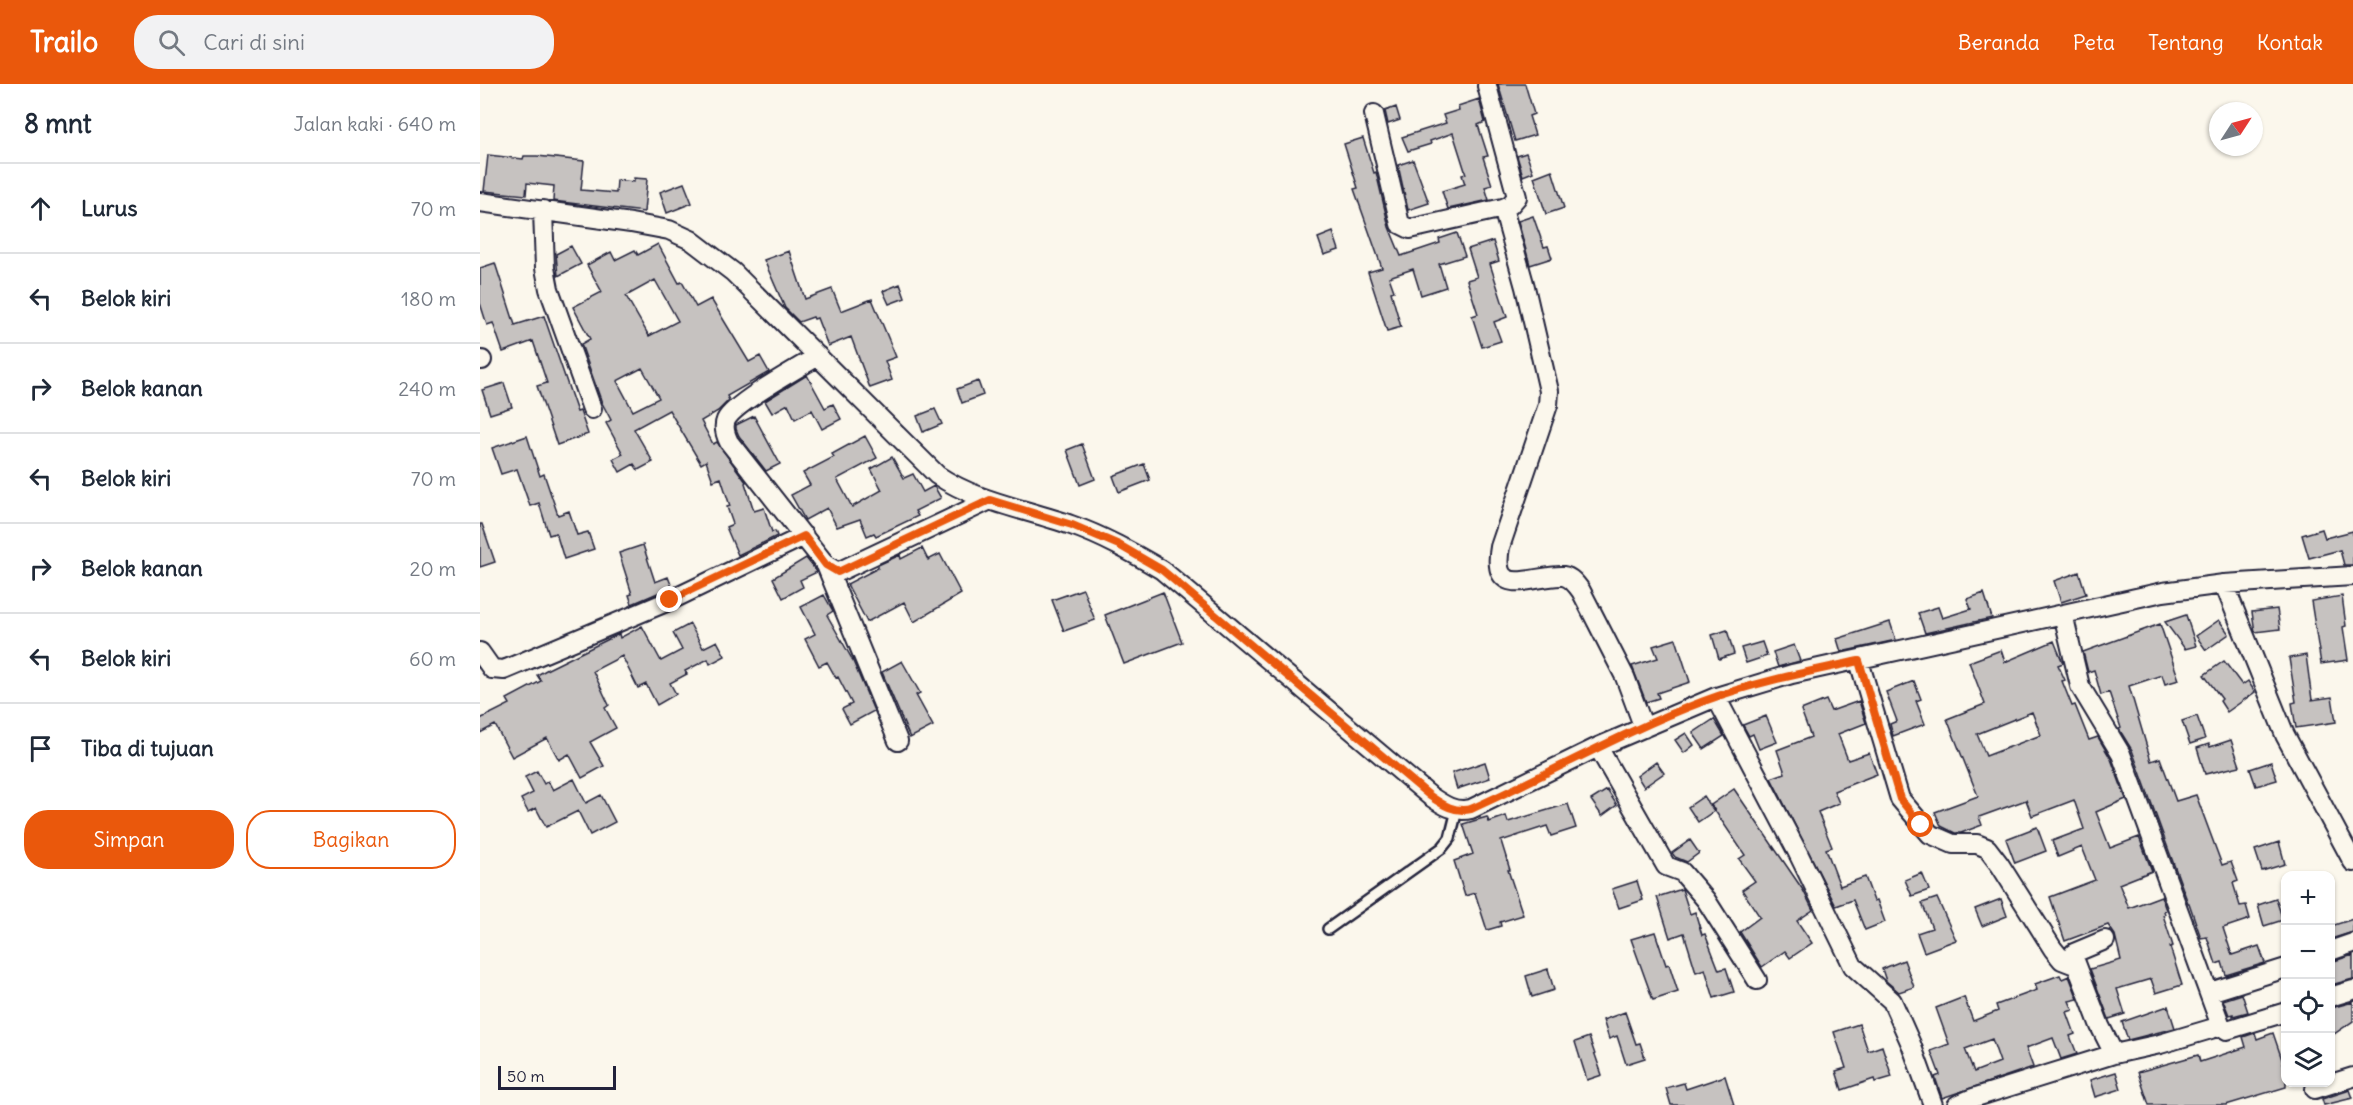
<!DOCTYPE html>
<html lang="id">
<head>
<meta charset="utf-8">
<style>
	:root { --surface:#fff; --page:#f2f2f3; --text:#1f2937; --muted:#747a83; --line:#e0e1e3; --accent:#ea580c }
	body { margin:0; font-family:Delius,sans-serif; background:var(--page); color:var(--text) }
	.controls { position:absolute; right:18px; bottom:18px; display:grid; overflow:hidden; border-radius:12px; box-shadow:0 2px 4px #0004 }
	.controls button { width:54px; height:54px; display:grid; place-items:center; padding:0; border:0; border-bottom:2px solid var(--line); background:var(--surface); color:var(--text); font:30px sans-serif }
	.compass { position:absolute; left:1729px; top:18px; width:54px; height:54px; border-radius:50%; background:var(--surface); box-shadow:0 2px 4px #0004; rotate:54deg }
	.scale { position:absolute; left:18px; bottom:15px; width:118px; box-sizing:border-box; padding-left:6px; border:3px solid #22223b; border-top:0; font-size:16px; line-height:21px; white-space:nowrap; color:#22223b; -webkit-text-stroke:4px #fbf7ec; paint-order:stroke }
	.stop { position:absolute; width:18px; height:18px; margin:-14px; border:4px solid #ea580c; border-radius:50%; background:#fff }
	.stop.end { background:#ea580c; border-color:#fff; box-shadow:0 2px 6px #0008 }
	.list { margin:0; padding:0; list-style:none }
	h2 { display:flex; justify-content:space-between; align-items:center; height:78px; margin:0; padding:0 24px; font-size:26px }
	h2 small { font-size:20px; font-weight:400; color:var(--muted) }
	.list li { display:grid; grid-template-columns:39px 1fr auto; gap:18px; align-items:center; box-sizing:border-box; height:90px; padding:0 24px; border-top:2px solid var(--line) }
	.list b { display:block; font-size:22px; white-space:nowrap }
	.list em { font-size:20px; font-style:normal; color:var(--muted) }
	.actions { display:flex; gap:12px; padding:18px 24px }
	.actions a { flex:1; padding:14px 0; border:2px solid var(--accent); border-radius:24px; text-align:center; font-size:21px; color:var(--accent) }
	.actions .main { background:var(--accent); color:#fff }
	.icon { flex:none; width:33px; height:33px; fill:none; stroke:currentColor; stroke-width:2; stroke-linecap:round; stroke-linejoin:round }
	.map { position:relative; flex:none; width:1873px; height:1021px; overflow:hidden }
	header { display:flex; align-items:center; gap:36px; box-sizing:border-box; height:84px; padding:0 30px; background:var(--accent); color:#fff }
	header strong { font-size:28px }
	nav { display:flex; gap:33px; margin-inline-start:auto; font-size:21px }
	.search { width:420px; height:54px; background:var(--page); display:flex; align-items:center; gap:15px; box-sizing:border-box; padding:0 21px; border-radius:24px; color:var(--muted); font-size:22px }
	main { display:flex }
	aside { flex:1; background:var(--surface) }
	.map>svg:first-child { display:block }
</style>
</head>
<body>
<header>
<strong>Trailo</strong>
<div class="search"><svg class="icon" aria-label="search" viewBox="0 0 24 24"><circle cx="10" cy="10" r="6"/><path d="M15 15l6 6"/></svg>Cari di sini</div>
<nav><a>Beranda</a><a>Peta</a><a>Tentang</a><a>Kontak</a></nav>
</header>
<main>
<aside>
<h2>8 mnt<small>Jalan kaki · 640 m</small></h2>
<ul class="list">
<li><svg class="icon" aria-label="ahead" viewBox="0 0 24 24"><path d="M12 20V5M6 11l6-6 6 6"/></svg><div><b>Lurus</b></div><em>70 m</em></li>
<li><svg class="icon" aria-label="left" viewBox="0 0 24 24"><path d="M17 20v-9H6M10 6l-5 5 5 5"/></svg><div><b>Belok kiri</b></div><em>180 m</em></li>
<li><svg class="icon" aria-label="right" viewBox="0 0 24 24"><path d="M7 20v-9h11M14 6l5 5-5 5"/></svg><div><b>Belok kanan</b></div><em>240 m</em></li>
<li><svg class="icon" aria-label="left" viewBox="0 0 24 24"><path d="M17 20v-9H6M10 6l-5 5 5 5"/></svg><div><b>Belok kiri</b></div><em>70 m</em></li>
<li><svg class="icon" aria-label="right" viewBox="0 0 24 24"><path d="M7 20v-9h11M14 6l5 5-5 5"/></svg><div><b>Belok kanan</b></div><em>20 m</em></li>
<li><svg class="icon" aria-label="left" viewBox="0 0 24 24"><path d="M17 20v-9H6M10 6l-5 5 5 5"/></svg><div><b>Belok kiri</b></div><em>60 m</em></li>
<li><svg class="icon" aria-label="arrive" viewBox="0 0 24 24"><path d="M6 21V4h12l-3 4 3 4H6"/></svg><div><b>Tiba di tujuan</b></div></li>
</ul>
<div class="actions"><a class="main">Simpan</a><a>Bagikan</a></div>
</aside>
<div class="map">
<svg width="1873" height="1021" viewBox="0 0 1873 1021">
	<rect width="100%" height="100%" fill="#fbf7ec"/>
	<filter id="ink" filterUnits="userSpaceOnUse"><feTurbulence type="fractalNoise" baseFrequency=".0167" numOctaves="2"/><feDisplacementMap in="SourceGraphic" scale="12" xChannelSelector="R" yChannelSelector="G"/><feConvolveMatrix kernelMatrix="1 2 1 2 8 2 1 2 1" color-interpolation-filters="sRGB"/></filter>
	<g filter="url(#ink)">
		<!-- building -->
		<path fill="#c6c2c0" stroke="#22223b" stroke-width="1.5" fill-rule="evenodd" d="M 1018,0 L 1045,0 L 1054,30 L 1049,32 L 1055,51 L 1035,57 Z
			M 999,15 L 1005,38 L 998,41 L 1008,72 L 1003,73 L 1012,101 L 1005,103 L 1009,116 L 968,125 L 962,107 L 985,100 L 982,91 L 986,90 L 973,49 L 950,57 L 951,60 L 928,67 L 922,53 L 966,39 L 963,31 L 979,26 L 978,22 Z
			M 916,23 L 920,36 L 908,40 L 905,27 Z
			M 883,54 L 894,89 L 896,88 L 909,143 L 921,172 L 960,159 L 959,155 L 977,149 L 985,172 L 959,180 L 966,203 L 941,211 L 933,185 L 909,193 L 914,207 L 911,208 L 921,243 L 907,247 L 888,188 L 902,184 L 874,105 L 878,104 L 864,60 Z
			M 1046,69 L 1053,88 L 1043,92 L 1037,72 Z
			M 8,71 L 43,75 L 44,72 L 57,72 L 104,77 L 101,106 L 136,109 L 137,96 L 154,98 L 154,94 L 167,95 L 164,128 L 73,117 L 74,102 L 47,99 L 46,111 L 4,107 Z
			M 933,76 L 949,119 L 928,126 L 918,81 Z
			M 1072,86 L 1084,124 L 1066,130 L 1054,93 Z
			M 204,99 L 212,119 L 187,129 L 180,108 Z
			M 1053,132 L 1064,163 L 1068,162 L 1072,174 L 1050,181 L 1038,137 Z
			M 853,148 L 859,166 L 844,171 L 838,154 Z
			M 1013,157 L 1019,177 L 1010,180 L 1027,233 L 1014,238 L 1021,257 L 1002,263 L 992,232 L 998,230 L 987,196 L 997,193 L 988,165 Z
			M 178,160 L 199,199 L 202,198 L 216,223 L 231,215 L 269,278 L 280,272 L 289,288 L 247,312 L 249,316 L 238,327 L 221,337 L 233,360 L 237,358 L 266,398 L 265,399 L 274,427 L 284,424 L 292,448 L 295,447 L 297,452 L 258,471 L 246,443 L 253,440 L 247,423 L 250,422 L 241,394 L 233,397 L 226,377 L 221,380 L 189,326 L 154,345 L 173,378 L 158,386 L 154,380 L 140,388 L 133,375 L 143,370 L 126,339 L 131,336 L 122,319 L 101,260 L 110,255 L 93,223 L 122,208 L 107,181 L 131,168 L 135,176 L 155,166 L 158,171 ZM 175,196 L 198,237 L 169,252 L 146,212 ZM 162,284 L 179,314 L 153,327 L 137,297 Z
			M 91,162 L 101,180 L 78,192 L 76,170 Z
			M 309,167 L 325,215 L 352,205 L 361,227 L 392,215 L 416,273 L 405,277 L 412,296 L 390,304 L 371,253 L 348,262 L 337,234 L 334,235 L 333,233 L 319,238 L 305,224 L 284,176 Z
			M 15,179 L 35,241 L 64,232 L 97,328 L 100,327 L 108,350 L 77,361 L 57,302 L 67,299 L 53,257 L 23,268 L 13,239 L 7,241 L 0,219 L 0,184 Z
			M 420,200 L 425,214 L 409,220 L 403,207 Z
			M 327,291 L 345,324 L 353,320 L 361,335 L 342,345 L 332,326 L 315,335 L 308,320 L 292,329 L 285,317 Z
			M 498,297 L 503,311 L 482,319 L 477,305 Z
			M 24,299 L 32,323 L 10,330 L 2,306 Z
			M 455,325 L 462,340 L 443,348 L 437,332 Z
			M 274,332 L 300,380 L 286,387 L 259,352 L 256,345 L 256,341 Z
			M 47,352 L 60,392 L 64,390 L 78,431 L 89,427 L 97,451 L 108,448 L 114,465 L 84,475 L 76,449 L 69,451 L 59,419 L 50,422 L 37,385 L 21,390 L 12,364 Z
			M 385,352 L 397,374 L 357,395 L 372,423 L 402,406 L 391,385 L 412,373 L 424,394 L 433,390 L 443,408 L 454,402 L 461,414 L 435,427 L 438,432 L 396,452 L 394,449 L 387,452 L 380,435 L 357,443 L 347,424 L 325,436 L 311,411 L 330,401 L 323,389 L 354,373 L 352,370 Z
			M 602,360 L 615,395 L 600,401 L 587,366 Z
			M 664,380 L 670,396 L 639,408 L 633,392 Z
			M 0,440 L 2,440 L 15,478 L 0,483 Z
			M 1842,445 L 1845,454 L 1873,447 L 1873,481 L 1864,481 L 1860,466 L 1829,474 L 1822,451 Z
			M 163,461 L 175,498 L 188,493 L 192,503 L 152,520 L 149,511 L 152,510 L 139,469 Z
			M 442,464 L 448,476 L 460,470 L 481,510 L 434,538 L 424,518 L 387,538 L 367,500 L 398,484 L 398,481 L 420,471 L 421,475 Z
			M 326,474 L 337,488 L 320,496 L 323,503 L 303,514 L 293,494 Z
			M 1599,488 L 1606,510 L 1581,518 L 1574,497 Z
			M 603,505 L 615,536 L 584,547 L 572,516 Z
			M 683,508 L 702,558 L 644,580 L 625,531 Z
			M 1504,509 L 1512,534 L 1445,549 L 1438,529 L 1458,523 L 1462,534 L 1491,525 L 1487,515 Z
			M 344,511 L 353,527 L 347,531 L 372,575 L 394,627 L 370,640 L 362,625 L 372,620 L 358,593 L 356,594 L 347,578 L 339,582 L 325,555 L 335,550 L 321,523 Z
			M 1862,512 L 1866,542 L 1863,543 L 1868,576 L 1841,580 L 1831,517 Z
			M 1797,525 L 1800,545 L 1775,548 L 1772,528 Z
			M 1706,531 L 1716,562 L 1705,565 L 1685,538 Z
			M 1739,536 L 1749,550 L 1726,566 L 1716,552 Z
			M 1410,538 L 1416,556 L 1361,568 L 1357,555 Z
			M 210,540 L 223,564 L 237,557 L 245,572 L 230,580 L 228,575 L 205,587 L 207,590 L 190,599 L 196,610 L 177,621 L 166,600 L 158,604 L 142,572 L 113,587 L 129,621 L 125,624 L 136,644 L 110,658 L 124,682 L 102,694 L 89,670 L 79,676 L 67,654 L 32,673 L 15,641 L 0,649 L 0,635 L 30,620 L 27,615 L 61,597 L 57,591 L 68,585 L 135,552 L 139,550 L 140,554 L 162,542 L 181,577 L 202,566 L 193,549 Z
			M 1680,540 L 1699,596 L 1685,600 L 1682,591 L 1649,602 L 1671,677 L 1680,674 L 1696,717 L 1716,711 L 1742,781 L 1751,778 L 1758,797 L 1753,799 L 1760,822 L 1766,821 L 1770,835 L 1743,844 L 1752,871 L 1779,862 L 1785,879 L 1746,891 L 1742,878 L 1736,880 L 1727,853 L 1721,854 L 1709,819 L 1708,819 L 1652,666 L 1639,645 L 1641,644 L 1629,608 L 1621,611 L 1614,586 L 1608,588 L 1603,568 Z
			M 1247,546 L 1254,570 L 1239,575 L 1232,551 Z
			M 1196,555 L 1210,598 L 1177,609 L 1179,614 L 1166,618 L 1152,582 L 1178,574 L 1173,562 Z
			M 1574,557 L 1583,579 L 1578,581 L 1585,596 L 1582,597 L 1592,622 L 1595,621 L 1609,656 L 1618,653 L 1631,675 L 1646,715 L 1616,728 L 1630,764 L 1659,753 L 1672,787 L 1639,800 L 1649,824 L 1681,812 L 1686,826 L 1684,827 L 1685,830 L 1683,831 L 1693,862 L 1690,863 L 1702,901 L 1676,909 L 1671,895 L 1637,905 L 1645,930 L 1629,935 L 1610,885 L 1641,876 L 1635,851 L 1628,841 L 1585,857 L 1570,813 L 1615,796 L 1602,763 L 1578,773 L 1572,757 L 1604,745 L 1594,716 L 1552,732 L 1546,716 L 1499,733 L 1502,741 L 1481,749 L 1475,749 L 1461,742 L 1455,728 L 1498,712 L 1467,635 L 1505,620 L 1489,578 L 1521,566 L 1525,578 ZM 1552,628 L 1561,651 L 1506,672 L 1497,650 Z
			M 1282,558 L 1287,572 L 1266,579 L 1261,564 Z
			M 1314,561 L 1320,577 L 1298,583 L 1293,568 Z
			M 1826,571 L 1832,616 L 1852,613 L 1856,638 L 1816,644 L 1812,619 L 1816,618 L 1809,574 Z
			M 422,577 L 440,609 L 436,611 L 453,642 L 430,654 L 402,588 Z
			M 1744,577 L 1762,601 L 1768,597 L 1775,608 L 1747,628 L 1740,617 L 1742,615 L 1724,591 Z
			M 1434,597 L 1441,615 L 1436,617 L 1445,640 L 1413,652 L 1410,640 L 1417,637 L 1406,608 Z
			M 1346,616 L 1351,627 L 1379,617 L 1386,639 L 1358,650 L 1368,676 L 1389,669 L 1397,690 L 1354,707 L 1359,719 L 1338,728 L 1352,763 L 1346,765 L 1360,802 L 1385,793 L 1394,817 L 1397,816 L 1405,838 L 1385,846 L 1373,816 L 1356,822 L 1291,694 L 1305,689 L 1297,666 L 1331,653 L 1321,626 Z
			M 1286,632 L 1297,658 L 1279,665 L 1273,650 L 1269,652 L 1263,641 Z
			M 1717,632 L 1725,655 L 1710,660 L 1702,637 Z
			M 1234,635 L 1244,652 L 1224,665 L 1213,649 Z
			M 1206,649 L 1214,661 L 1204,669 L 1195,656 Z
			M 1751,656 L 1760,682 L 1725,690 L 1717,664 L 1729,660 L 1730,663 Z
			M 1005,678 L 1010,694 L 977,705 L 972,689 Z
			M 1176,678 L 1184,689 L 1164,703 L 1157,692 Z
			M 1791,678 L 1797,696 L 1776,702 L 1770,685 Z
			M 57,687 L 64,700 L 68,697 L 73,706 L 94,695 L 106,719 L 121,711 L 135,738 L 110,751 L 98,727 L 66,743 L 56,724 L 48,728 L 41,715 L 53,709 L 45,693 Z
			M 1254,705 L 1323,806 L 1333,826 L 1317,837 L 1332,859 L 1310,874 L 1305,867 L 1282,883 L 1260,848 L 1280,833 L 1262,806 L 1275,797 L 1259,775 L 1265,771 L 1231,721 Z
			M 1127,706 L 1137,721 L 1122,732 L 1111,716 Z
			M 1224,712 L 1234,727 L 1218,738 L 1208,723 Z
			M 1088,720 L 1096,744 L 1071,752 L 1067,742 L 1021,757 L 1030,786 L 1028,786 L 1043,831 L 1020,838 L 1021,842 L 1007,846 L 995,809 L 985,812 L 974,777 L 993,770 L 983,740 L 1007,733 L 1009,738 L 1026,732 L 1028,738 Z
			M 1557,743 L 1566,767 L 1535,779 L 1526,755 Z
			M 1210,756 L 1219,769 L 1207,778 L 1195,773 L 1192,769 Z
			M 1799,758 L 1805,780 L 1782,787 L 1775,766 Z
			M 1442,789 L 1449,806 L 1432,812 L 1425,796 Z
			M 1157,797 L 1163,816 L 1139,824 L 1132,805 Z
			M 1202,805 L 1210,830 L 1215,828 L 1222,851 L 1225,850 L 1239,886 L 1246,884 L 1254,908 L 1234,914 L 1225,885 L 1216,888 L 1204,849 L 1190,854 L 1177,813 Z
			M 1457,814 L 1476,856 L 1444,868 L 1437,849 L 1452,844 L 1442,819 Z
			M 1521,815 L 1527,832 L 1502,842 L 1495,825 Z
			M 1796,815 L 1803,836 L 1784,842 L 1778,821 Z
			M 1873,835 L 1873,848 L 1851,855 L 1851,842 Z
			M 1175,848 L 1186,881 L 1189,880 L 1198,908 L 1173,916 L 1151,855 Z
			M 1873,871 L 1873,895 L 1851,901 L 1851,878 Z
			M 1424,876 L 1434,903 L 1419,908 L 1406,897 L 1402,885 Z
			M 1068,885 L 1074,906 L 1052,913 L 1046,892 Z
			M 1580,891 L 1582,895 L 1589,892 L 1598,915 L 1589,917 L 1593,926 L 1587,928 L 1595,950 L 1590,952 L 1597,970 L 1581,975 L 1573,954 L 1546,964 L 1553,983 L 1462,1014 L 1455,993 L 1460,991 L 1451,967 L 1469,960 L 1456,924 L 1484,913 L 1493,937 L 1518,927 L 1516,921 L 1557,906 L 1555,900 ZM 1512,955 L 1520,978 L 1494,988 L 1485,965 Z
			M 1762,910 L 1768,928 L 1753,932 L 1753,930 L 1749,931 L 1743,916 Z
			M 1873,918 L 1873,937 L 1851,952 L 1851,924 Z
			M 1688,922 L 1695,944 L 1648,956 L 1642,938 Z
			M 1145,928 L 1156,960 L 1160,959 L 1165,974 L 1146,980 L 1137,952 L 1129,955 L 1123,936 Z
			M 1379,940 L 1388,967 L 1402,962 L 1412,993 L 1395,998 L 1394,995 L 1362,1006 L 1356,987 L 1366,984 L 1354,948 Z
			M 1775,949 L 1777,955 L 1793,949 L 1806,987 L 1806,1003 L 1746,1021 L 1669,1021 L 1658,988 L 1718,971 L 1720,978 L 1766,963 L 1763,953 Z
			M 1109,953 L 1122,991 L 1107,996 L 1095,958 Z
			M 1636,988 L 1641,1005 L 1615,1013 L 1610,996 Z
			M 1245,992 L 1254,1021 L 1191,1021 L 1186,1004 L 1204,999 L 1206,1005 Z
			M 1870,1006 L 1873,1014 L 1844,1021 L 1842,1015 Z"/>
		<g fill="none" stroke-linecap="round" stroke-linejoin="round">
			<!-- lane casing -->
			<g stroke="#22223b" stroke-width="14">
				<path id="lane" d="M 848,845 L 962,764 L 970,754 L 977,726"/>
			</g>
			<!-- street casing -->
			<g stroke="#22223b" stroke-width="22">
				<path id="street" d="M 894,30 L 920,140 L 930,145 L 1023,124 L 1030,121 L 1037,113 L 1007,2
					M 0,118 L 151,139 L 189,146 L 211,156 L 253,188 L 457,391 C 497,418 546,425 591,441 C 623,452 653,469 682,486 L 950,712 C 963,721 975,729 991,725 L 1118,663 L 1236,613 L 1312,590 L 1683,508 L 1744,500 L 1873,492
					M 1023,124 L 1045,203 L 1069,307 L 1068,321 L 1020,463 C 1010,518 1055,490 1083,492 C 1091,493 1096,500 1101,507 L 1145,593 L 1164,644
					M 63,126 L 65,184 L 69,205 L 112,325
					M 338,272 C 320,283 254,319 246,336 C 243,343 246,352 249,358 L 346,481 L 358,488 L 510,416
					M 0,276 L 2,276
					M 346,481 L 418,657
					M 1744,500 L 1805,651 L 1873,778
					M 1583,530 L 1600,602 L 1641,670 L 1741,942 L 1747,946 L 1806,928
					M 0,568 L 12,585 L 24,586 L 191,516 L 324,452
					M 1379,577 L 1420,715 L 1450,750 L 1473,760 L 1497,760 L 1507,764 L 1520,781 L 1573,865 L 1582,876 L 1595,881
					M 1236,613 L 1317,767 L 1373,882 L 1412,917 L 1431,960 L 1453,1021
					M 1118,663 L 1186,782 L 1202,788 L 1226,816 L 1277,896
					M 1625,856 L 1594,869 L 1594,874 L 1620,942 L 1634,970
					M 1850,867 L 1873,859
					M 1730,908 L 1806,884
					M 1850,913 L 1873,906
					M 1835,1005 L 1873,993
					M 1477,1021 L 1493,1014 L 1634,970 L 1680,960 L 1741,942"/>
			</g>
			<!-- lane -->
			<use href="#lane" stroke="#fbf7ec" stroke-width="9"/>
			<!-- street -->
			<use href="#street" stroke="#fbf7ec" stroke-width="18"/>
		</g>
	</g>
	<g fill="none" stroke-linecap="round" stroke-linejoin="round" filter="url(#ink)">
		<!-- route -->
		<path stroke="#ea580c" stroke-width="8" d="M 190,516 L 324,452 L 346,481 L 358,488 L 510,416 L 592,441 L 639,461 L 682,486 L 950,712 C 963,721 975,729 991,725 C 1069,690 1144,647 1224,617 C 1275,598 1327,588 1379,577 L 1420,715 L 1441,741"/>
	</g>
</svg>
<div class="controls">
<button>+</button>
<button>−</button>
<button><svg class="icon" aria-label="locate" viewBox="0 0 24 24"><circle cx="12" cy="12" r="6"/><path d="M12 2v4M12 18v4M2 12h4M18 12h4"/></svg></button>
<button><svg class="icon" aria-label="layers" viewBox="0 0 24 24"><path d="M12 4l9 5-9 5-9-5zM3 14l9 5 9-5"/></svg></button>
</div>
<svg class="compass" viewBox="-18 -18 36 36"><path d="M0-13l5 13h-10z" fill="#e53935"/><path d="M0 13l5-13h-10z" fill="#747a83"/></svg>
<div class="scale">50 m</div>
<div class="stop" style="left:1441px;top:741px"></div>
<div class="stop end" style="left:190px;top:516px"></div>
</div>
</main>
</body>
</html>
